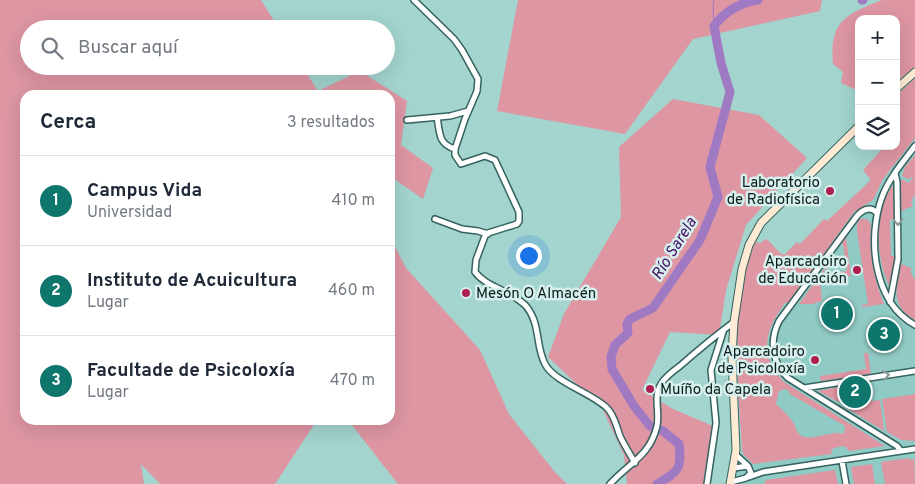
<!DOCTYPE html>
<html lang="es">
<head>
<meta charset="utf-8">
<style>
	:root { --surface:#fff; --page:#f2f2f3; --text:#1f2937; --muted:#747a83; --line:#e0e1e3; --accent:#0f766e }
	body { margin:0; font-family:Overpass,sans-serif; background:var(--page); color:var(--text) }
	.controls { position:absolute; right:15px; top:15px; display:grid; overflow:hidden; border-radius:10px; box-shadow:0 5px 20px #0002 }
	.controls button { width:45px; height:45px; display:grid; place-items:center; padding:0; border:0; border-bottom:1px solid var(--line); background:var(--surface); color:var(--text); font:25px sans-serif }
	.you { position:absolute; left:528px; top:255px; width:18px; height:18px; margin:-12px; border:4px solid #fff; border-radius:50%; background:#1a73e8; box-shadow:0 0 0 8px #1a73e833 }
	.badge { display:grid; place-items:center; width:32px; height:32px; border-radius:50%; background:var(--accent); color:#fff; font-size:16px; font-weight:700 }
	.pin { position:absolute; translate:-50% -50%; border:2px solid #fff; box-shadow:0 1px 5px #0006 }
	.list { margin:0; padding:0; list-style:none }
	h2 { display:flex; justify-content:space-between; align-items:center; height:65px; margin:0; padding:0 20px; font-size:21px }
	h2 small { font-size:16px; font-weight:400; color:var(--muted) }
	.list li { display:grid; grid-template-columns:32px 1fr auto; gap:15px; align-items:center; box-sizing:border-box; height:90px; padding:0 20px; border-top:1px solid var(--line) }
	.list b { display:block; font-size:19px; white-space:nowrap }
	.list p { margin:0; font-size:16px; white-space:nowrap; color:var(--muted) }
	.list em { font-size:16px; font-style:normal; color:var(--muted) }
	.icon { flex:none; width:28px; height:28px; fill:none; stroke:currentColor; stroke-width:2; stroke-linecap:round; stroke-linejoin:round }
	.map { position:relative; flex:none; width:915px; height:484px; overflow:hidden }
	.search { position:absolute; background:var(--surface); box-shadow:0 5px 20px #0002; left:20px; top:20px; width:375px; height:55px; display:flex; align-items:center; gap:12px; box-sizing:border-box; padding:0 18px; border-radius:28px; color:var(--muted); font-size:19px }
	.panel { position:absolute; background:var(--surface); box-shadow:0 5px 20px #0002; left:20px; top:90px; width:375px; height:335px; border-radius:15px }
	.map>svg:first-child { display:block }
</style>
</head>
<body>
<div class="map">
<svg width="915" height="484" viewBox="0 0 915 484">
	<rect width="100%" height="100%" fill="#a3d4ce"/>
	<!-- built -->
	<path fill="#90cac4" d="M 915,114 L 915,484 L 733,484 L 742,449 L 737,368 L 892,146 L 896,146 Z"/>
	<!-- green -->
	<path fill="#de96a3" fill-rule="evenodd" d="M 0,0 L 261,0 L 279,29 L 29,29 L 29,66 L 302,66 L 318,91 L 360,71 L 407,101 L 401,145 L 433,168 L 423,199 L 390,176 L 390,95 L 25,95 L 25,420 L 317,420 L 275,484 L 160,484 L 141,464 L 144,484 L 0,484 Z
		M 518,0 L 822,0 L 820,11 L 693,39 L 625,134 L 497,111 Z
		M 882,0 L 915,0 L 915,67 L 896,82 L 896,19 L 859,19 L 859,91 L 841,83 L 843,72 L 833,64 C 829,21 846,14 882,0 Z
		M 915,78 L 915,138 L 883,179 L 873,200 L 854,212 L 789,303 L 785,303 C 765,330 758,355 784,382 L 885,446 L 849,451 L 845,446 L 837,447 L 831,450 L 832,454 L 753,464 L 743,454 L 742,449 C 738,382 729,307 755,242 L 760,243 L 766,239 C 773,243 777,253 784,255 L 797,242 L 800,244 L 824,219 L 827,221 L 871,180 L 863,170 L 885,146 L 896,146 L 896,96 ZM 784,389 L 788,390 L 790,394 L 845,426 L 844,434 C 830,429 808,445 798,433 C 796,430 795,425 793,422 C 788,415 782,409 776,404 L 779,391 Z
		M 673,99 L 759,115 L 807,158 L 746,225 L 726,290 L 719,335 L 670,332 L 642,390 L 673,409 L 713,426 L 703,484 L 627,484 L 624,455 L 602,408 L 548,357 L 564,314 L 621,217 L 619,147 Z
		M 915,155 L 915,194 L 911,202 L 913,206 L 901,211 L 901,179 L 909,183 L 913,176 L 908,179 L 902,176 L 905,167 Z
		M 894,183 L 895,219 L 890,220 L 891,256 L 896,256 L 890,286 L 889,286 C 875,254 874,213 894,183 Z
		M 860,219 L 867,219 L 871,224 C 869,254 873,276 884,304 L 862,307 L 862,305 L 868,304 L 857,231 L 857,224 Z
		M 390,237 L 406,268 L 480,350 L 509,414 L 554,471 L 567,484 L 398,484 L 348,420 L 390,420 Z
		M 846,237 L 851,276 L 820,281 L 822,301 L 812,304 L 799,304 L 826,266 L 827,269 L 824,270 L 825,274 L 847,271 L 843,244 L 841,244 Z
		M 901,264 L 911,268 L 911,273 L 915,280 L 915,320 C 890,306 896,288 901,264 Z
		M 864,353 L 868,353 L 871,374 L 821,381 L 820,376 L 866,369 Z
		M 844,386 C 849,391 849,394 846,401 L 838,402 L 818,391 Z
		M 915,394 L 915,441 L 901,440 L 887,432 L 882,399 Z
		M 880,400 L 884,431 L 842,405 Z
		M 909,458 L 910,460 L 914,459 L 915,484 L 885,484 L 881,462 Z
		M 872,464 L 875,484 L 854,484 L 851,467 Z
		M 835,470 L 838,484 L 764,484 L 766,480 Z"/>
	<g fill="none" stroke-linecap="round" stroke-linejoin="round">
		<!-- stream -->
		<path stroke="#9f7ac2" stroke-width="1" d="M 714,26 L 713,5 L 714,0"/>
		<!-- river -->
		<path stroke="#9f7ac2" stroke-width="9" d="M 862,0 L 863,0
			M 657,484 C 679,471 682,469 679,444 L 663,431 L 650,426 L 634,406 L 612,369 L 611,357 L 615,345 L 628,333 L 627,324 L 630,319 L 653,308 L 700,240 L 718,197 L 710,167 L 730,92 L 721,63 L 714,26 C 724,12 741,2 758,0"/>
		<!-- street casing -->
		<g stroke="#35635f" stroke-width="8">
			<path id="street" d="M 414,0 L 454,39 L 462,50 L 478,79 L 477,91 L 465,119 L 455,149 L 455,155 L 461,164 L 485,156 L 495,160 L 519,212 L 519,221 L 517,224 L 488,233 L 485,236 L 476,260 L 475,272 C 487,288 511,290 526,306 C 541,324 535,345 545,364 C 554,382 592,393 607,408 C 615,416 616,426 620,436 C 624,445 630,454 635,463
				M 437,117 C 440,133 438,144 455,149
				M 407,120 L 450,116 L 468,111
				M 915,146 C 903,162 889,178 882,197 C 867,238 873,302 915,325
				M 877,213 C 871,206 863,209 857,216 L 779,321 C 769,341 772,363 788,378 L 897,446 L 901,451
				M 435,219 L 462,229 L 478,231 L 488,234
				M 890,302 L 898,259 L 897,182 L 895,173
				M 804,388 L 915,371
				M 736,455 L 748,466
				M 842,461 L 846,484
				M 749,477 L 763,472 L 915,449
				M 731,482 L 746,478 L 751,473 L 748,466 L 734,468
				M 610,484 C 629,463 650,456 657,426 C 660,412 653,397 661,384 C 665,377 673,371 680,366 C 697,351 715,336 734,322
				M 707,484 L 716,423 L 711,370 L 723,332"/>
		</g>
		<!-- secondary casing -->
		<g stroke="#35635f" stroke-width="9">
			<path id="secondary" d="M 896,89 L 915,72
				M 730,484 L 736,450 L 732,356 L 734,322 L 742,269 L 749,245 L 761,223 L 859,126"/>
		</g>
		<!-- street -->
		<use href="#street" stroke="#fff" stroke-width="5"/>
		<!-- secondary -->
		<use href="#secondary" stroke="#ffead3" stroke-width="7"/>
	</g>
	<!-- one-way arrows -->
	<defs><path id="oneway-chevron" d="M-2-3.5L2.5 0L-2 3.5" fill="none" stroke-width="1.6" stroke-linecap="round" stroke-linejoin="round" transform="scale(1.25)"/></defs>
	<g stroke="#909898">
		<use href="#oneway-chevron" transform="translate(898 222) rotate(89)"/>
		<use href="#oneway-chevron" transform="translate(886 375) rotate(-9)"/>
	</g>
	<!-- markers -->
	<g fill="#af1e50" stroke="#d7efec" stroke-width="2">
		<circle cx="830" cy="191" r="5"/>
		<circle cx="857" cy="270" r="5"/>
		<circle cx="466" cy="293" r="5"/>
		<circle cx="815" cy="360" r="5"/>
		<circle cx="650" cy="389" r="5"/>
	</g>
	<g text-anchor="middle" stroke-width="5" stroke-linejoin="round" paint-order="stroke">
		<!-- poi labels -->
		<g font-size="15" fill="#081b1a" stroke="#d7efec" text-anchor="end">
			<text x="820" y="187">Laboratorio<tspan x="820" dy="17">de Radiofísica</tspan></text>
			<text x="847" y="266">Aparcadoiro<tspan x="847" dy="17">de Educación</tspan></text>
			<text x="476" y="298" text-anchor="start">Mesón O Almacén</text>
			<text x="805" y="356">Aparcadoiro<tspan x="805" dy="17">de Psicoloxía</tspan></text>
			<text x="660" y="394" text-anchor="start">Muíño da Capela</text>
		</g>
		<!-- water labels -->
		<g font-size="16" font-style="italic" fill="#440d66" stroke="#d7efec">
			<text transform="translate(673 248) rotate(-58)" y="6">Río Sarela</text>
		</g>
	</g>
</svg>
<div class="controls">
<button>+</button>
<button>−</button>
<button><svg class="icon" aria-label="layers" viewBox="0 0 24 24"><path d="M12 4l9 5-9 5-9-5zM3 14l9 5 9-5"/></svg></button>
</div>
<div class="you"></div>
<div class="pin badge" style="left:837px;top:314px">1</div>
<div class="pin badge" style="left:855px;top:392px">2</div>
<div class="pin badge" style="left:884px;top:335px">3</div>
<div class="search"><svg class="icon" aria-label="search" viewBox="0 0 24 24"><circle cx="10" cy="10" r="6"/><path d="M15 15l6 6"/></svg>Buscar aquí</div>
<section class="panel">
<h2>Cerca<small>3 resultados</small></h2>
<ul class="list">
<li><span class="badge">1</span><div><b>Campus Vida</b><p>Universidad</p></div><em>410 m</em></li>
<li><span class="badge">2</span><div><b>Instituto de Acuicultura</b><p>Lugar</p></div><em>460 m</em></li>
<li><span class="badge">3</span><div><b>Facultade de Psicoloxía</b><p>Lugar</p></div><em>470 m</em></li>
</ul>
</section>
</div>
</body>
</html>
